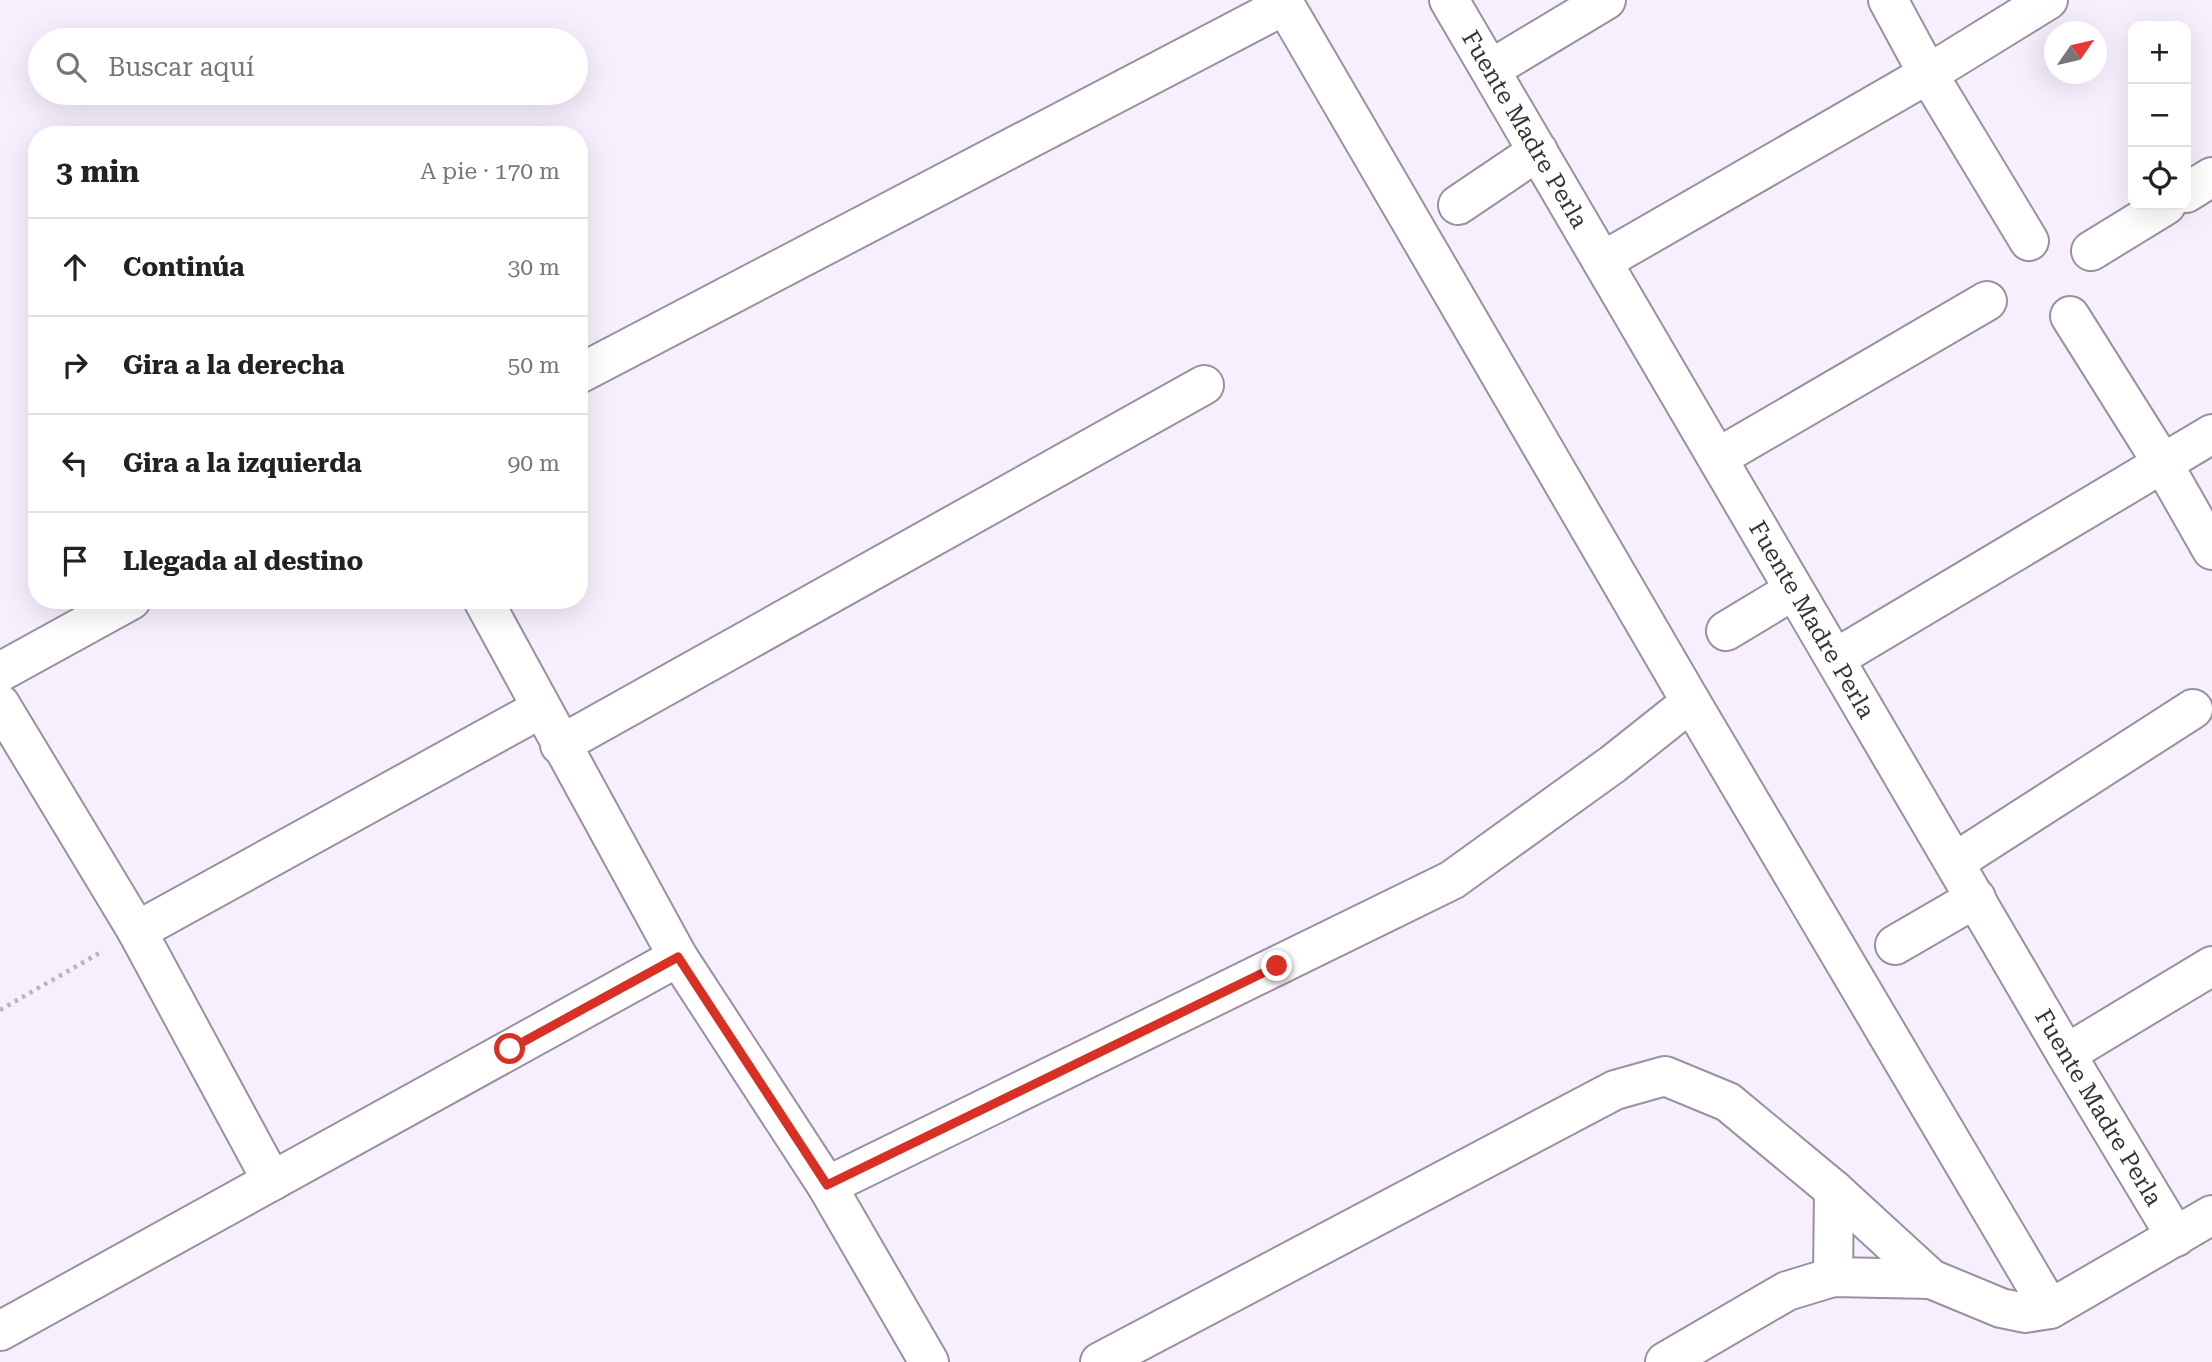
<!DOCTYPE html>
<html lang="es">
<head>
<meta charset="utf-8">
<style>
	:root { --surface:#fff; --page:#f6f6f6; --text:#222; --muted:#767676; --line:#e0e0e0 }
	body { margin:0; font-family:"Roboto Serif",serif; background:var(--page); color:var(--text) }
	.controls { position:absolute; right:21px; top:21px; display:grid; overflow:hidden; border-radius:14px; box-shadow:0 7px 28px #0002 }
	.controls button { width:63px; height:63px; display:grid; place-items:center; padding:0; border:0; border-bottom:2px solid var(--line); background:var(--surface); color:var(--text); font:35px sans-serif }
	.compass { position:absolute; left:2044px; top:21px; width:63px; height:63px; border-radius:50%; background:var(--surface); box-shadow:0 7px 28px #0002; rotate:56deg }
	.stop { position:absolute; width:21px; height:21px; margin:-16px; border:5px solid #d93025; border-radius:50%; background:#fff }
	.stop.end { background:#d93025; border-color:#fff; box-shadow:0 2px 7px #0008 }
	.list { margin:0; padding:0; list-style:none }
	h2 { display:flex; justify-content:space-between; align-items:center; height:91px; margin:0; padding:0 28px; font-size:30px }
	h2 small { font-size:23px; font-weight:400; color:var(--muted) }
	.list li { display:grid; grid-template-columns:46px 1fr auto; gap:21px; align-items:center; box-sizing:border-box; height:98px; padding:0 28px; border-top:2px solid var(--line) }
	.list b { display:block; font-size:26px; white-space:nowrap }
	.list em { font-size:23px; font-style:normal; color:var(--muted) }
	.icon { flex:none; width:38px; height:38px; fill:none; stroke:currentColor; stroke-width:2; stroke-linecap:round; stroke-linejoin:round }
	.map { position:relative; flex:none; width:2212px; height:1362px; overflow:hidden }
	.search { position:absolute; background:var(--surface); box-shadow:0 7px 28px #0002; left:28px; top:28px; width:560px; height:77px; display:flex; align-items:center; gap:18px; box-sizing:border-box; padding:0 24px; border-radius:38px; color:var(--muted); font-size:26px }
	.panel { position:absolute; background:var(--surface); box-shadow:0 7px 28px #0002; left:28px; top:126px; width:560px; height:483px; border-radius:28px }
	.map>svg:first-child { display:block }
</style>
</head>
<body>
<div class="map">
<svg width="2212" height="1362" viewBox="0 0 2212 1362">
	<rect width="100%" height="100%" fill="#f7eefe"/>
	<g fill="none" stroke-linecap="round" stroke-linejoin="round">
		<!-- minor casing -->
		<g stroke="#9a91a0" stroke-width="42">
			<g id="minor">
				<path d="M 1282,0 L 1691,702 L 2050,1309"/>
				<path id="s1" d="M 1449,0 L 2066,1054 L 2176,1237"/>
				<path d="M 1888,0 L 1928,74 L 2029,241"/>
				<path d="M 1491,69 L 1606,0"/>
				<path d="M 2186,193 L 2212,177"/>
				<path d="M 1458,205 L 1538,151"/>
				<path d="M 2091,251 L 2166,205"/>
				<path d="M 1603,261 L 1928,74 L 2048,0"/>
				<path d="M 2070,316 L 2163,464 L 2212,550"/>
				<path d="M 579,374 L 1285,5"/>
				<path d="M 1719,457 L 1987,301"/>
				<path d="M 483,600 L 678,957 L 827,1186 L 929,1362"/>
				<path d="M 1726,631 L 1794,590"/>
				<path d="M 1836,658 L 2212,434"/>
				<path d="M 0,672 L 131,600"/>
				<path d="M 0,704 L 137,931 L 272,1181"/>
				<path d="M 560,745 L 1204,385"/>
				<path d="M 1955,862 L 2193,709"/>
				<path d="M 137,931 L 540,709"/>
				<path d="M 1895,945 L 1976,898"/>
				<path d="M 2066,1054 L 2212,966"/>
				<path d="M 827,1186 L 1452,880 L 1613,764 L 1691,702"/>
				<path d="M 1833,1277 L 1834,1190"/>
				<path d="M 0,1331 L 678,957"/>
				<path d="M 1100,1362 L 1615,1090 L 1665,1076 L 1728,1102 L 1834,1190 L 1931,1279"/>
				<path d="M 1665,1362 L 1787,1291 L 1833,1277 L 1931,1279 L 2001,1308 L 2025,1313 L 2050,1309 L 2212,1215"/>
			</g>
		</g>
		<!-- path -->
		<path stroke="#bbb4c1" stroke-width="4.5" stroke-dasharray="3.5 5" stroke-linecap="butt" d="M 0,1010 L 103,951"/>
		<!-- minor -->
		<use href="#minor" stroke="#fff" stroke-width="38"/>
	</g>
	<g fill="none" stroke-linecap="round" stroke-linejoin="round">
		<!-- route -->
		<path stroke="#d93025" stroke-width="9" d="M 510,1049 L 678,957 L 827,1185 L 1277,966"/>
	</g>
	<g text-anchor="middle" stroke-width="6" stroke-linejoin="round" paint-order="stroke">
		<!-- street labels -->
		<g font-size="24" fill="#363339" stroke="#fff">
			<text dy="8" stroke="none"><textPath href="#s1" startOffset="150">Fuente Madre Perla</textPath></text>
			<text dy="8" stroke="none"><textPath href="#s1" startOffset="718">Fuente Madre Perla</textPath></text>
			<text dy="8" stroke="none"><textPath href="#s1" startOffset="1284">Fuente Madre Perla</textPath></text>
		</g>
	</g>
</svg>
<div class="controls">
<button>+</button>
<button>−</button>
<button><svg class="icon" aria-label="locate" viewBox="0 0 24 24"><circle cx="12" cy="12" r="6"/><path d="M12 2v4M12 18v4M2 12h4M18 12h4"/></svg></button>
</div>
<svg class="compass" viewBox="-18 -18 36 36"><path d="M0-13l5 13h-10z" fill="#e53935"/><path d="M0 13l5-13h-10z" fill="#767676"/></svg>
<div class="stop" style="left:510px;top:1049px"></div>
<div class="stop end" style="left:1277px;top:966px"></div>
<div class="search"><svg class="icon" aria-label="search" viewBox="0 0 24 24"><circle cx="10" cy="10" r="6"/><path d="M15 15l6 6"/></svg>Buscar aquí</div>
<section class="panel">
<h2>3 min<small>A pie · 170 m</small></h2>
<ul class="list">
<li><svg class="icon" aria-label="ahead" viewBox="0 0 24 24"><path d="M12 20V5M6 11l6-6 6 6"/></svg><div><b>Continúa</b></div><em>30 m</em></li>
<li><svg class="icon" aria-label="right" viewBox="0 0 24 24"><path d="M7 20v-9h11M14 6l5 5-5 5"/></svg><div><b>Gira a la derecha</b></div><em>50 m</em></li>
<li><svg class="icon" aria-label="left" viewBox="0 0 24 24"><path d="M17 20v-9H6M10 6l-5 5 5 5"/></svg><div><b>Gira a la izquierda</b></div><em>90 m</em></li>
<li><svg class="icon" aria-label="arrive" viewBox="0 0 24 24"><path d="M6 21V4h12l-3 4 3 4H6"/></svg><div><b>Llegada al destino</b></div></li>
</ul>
</section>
</div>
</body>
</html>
